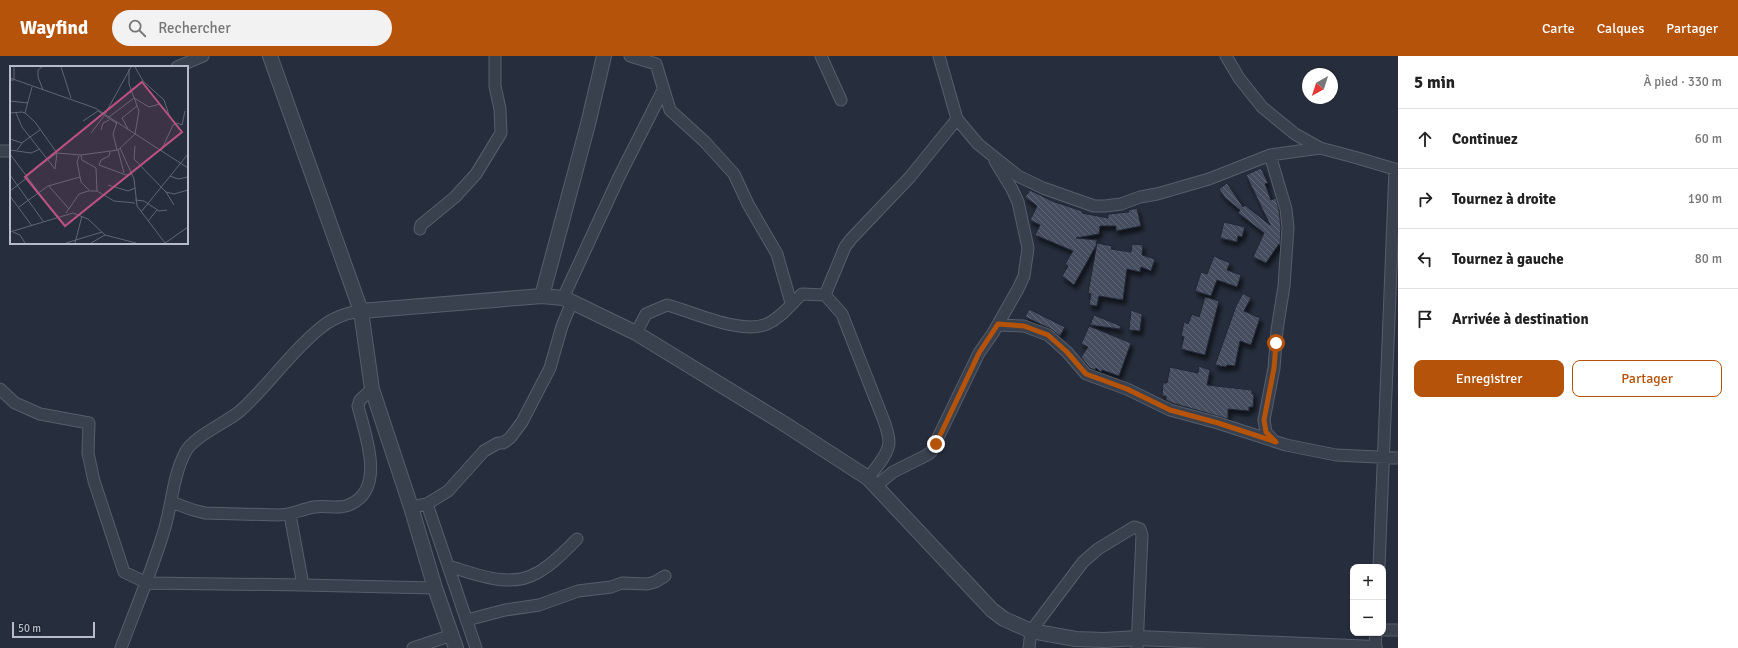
<!DOCTYPE html>
<html lang="fr">
<head>
<meta charset="utf-8">
<style>
	:root { --surface:#fff; --page:#f2f2f2; --text:#222; --muted:#767676; --line:#e0e0e0; --accent:#b45309 }
	body { margin:0; font-family:Signika,sans-serif; background:var(--page); color:var(--text) }
	.controls { position:absolute; right:12px; bottom:12px; display:grid; overflow:hidden; border-radius:8px; box-shadow:0 1px 3px #0004 }
	.controls button { width:36px; height:36px; display:grid; place-items:center; padding:0; border:0; border-bottom:1px solid var(--line); background:var(--surface); color:var(--text); font:20px sans-serif }
	.compass { position:absolute; left:1302px; top:12px; width:36px; height:36px; border-radius:50%; background:var(--surface); box-shadow:0 1px 3px #0004; rotate:219deg }
	.scale { position:absolute; left:12px; bottom:10px; width:83px; box-sizing:border-box; padding-left:4px; border:2px solid #b5bbc8; border-top:0; font-size:11px; line-height:14px; white-space:nowrap; color:#b5bbc8; -webkit-text-stroke:3px #1e2533; paint-order:stroke }
	.stop { position:absolute; width:12px; height:12px; margin:-9px; border:3px solid #b45309; border-radius:50%; background:#fff }
	.stop.end { background:#b45309; border-color:#fff; box-shadow:0 1px 4px #0008 }
	.list { margin:0; padding:0; list-style:none }
	h2 { display:flex; justify-content:space-between; align-items:center; height:52px; margin:0; padding:0 16px; font-size:17px }
	h2 small { font-size:13px; font-weight:400; color:var(--muted) }
	.list li { display:grid; grid-template-columns:26px 1fr auto; gap:12px; align-items:center; box-sizing:border-box; height:60px; padding:0 16px; border-top:1px solid var(--line) }
	.list b { display:block; font-size:15px; white-space:nowrap }
	.list em { font-size:13px; font-style:normal; color:var(--muted) }
	.actions { display:flex; gap:8px; padding:12px 16px }
	.actions a { flex:1; padding:9px 0; border:1px solid var(--accent); border-radius:8px; text-align:center; font-size:14px; color:var(--accent) }
	.actions .main { background:var(--accent); color:#fff }
	.icon { flex:none; width:22px; height:22px; fill:none; stroke:currentColor; stroke-width:2; stroke-linecap:round; stroke-linejoin:round }
	.map { position:relative; flex:none; width:1398px; height:592px; overflow:hidden }
	header { display:flex; align-items:center; gap:24px; box-sizing:border-box; height:56px; padding:0 20px; background:var(--accent); color:#fff }
	header strong { font-size:19px }
	nav { display:flex; gap:22px; margin-inline-start:auto; font-size:14px }
	.search { width:280px; height:36px; background:var(--page); display:flex; align-items:center; gap:10px; box-sizing:border-box; padding:0 14px; border-radius:22px; color:var(--muted); font-size:15px }
	main { display:flex }
	aside { flex:1; background:var(--surface) }
	.map>svg:first-child { display:block }
</style>
</head>
<body>
<header>
<strong>Wayfind</strong>
<div class="search"><svg class="icon" aria-label="search" viewBox="0 0 24 24"><circle cx="10" cy="10" r="6"/><path d="M15 15l6 6"/></svg>Rechercher</div>
<nav><a>Carte</a><a>Calques</a><a>Partager</a></nav>
</header>
<main>
<div class="map">
<svg width="1398" height="592" viewBox="0 0 1398 592">
	<defs>
		<pattern id="building-back-hatch" width="6" height="6" patternUnits="userSpaceOnUse"><rect width="6" height="6" fill="#454e5f"/><path d="M-1 5l2 2M0 0l6 6M5-1l2 2" fill="none" stroke="#5e6674"/></pattern>
		<filter id="shadow"><feDropShadow dx="2.5" dy="4.5" stdDeviation="2" flood-color="#0009"/></filter>
	</defs>
	<rect width="100%" height="100%" fill="#262e3d"/>
	<!-- building -->
	<path fill="url(#building-back-hatch)" stroke="#202735" filter="url(#shadow)" d="M 1261,112 L 1268,127 L 1265,128 L 1271,144 L 1276,142 L 1279,154 L 1281,172 L 1280,190 L 1279,188 L 1266,207 L 1253,201 L 1264,177 L 1238,157 L 1240,154 L 1225,142 L 1219,133 L 1227,127 L 1243,151 L 1245,149 L 1270,169 L 1246,119 Z
		M 1030,134 L 1052,145 L 1082,155 L 1082,157 L 1108,162 L 1108,158 L 1129,156 L 1128,154 L 1137,152 L 1141,170 L 1116,175 L 1116,170 L 1100,170 L 1099,178 L 1076,182 L 1097,184 L 1096,190 L 1074,229 L 1062,220 L 1068,210 L 1065,208 L 1073,195 L 1035,179 L 1040,169 L 1030,164 L 1037,150 L 1025,141 Z
		M 1224,166 L 1245,171 L 1242,181 L 1238,180 L 1237,186 L 1220,182 Z
		M 1097,187 L 1112,190 L 1111,193 L 1131,196 L 1132,188 L 1143,189 L 1142,199 L 1155,203 L 1151,215 L 1141,211 L 1140,216 L 1127,213 L 1123,244 L 1099,240 L 1097,250 L 1089,249 L 1091,238 L 1088,237 Z
		M 1214,200 L 1230,207 L 1227,214 L 1241,219 L 1237,231 L 1217,224 L 1211,240 L 1195,235 L 1201,216 L 1207,218 Z
		M 1243,237 L 1251,242 L 1244,255 L 1260,262 L 1251,289 L 1240,285 L 1235,310 L 1227,309 L 1226,311 L 1215,309 L 1236,250 Z
		M 1205,241 L 1219,245 L 1205,299 L 1181,293 L 1184,281 L 1181,280 L 1184,266 L 1188,268 L 1192,258 L 1199,261 Z
		M 1029,253 L 1065,271 L 1060,280 L 1051,273 L 1025,261 Z
		M 1131,254 L 1142,258 L 1140,275 L 1129,274 Z
		M 1094,259 L 1121,270 L 1120,273 L 1090,269 Z
		M 1089,270 L 1131,287 L 1119,320 L 1102,314 L 1101,316 L 1096,312 L 1095,314 L 1090,312 L 1081,301 L 1088,291 L 1081,288 Z
		M 1199,310 L 1210,314 L 1207,329 L 1252,334 L 1252,338 L 1254,338 L 1253,351 L 1249,351 L 1249,355 L 1228,353 L 1228,363 L 1172,347 L 1166,344 L 1166,340 L 1162,340 L 1163,327 L 1167,327 L 1170,311 L 1198,317 Z"/>
	<g fill="none" stroke-linecap="round" stroke-linejoin="round">
		<!-- minor casing -->
		<g stroke="#575e6b" stroke-width="13">
			<path id="minor" d="M 630,0 L 656,8 L 670,54 L 705,86 L 734,118 L 748,148 L 777,198 L 791,247
				M 821,0 L 841,44
				M 939,0 L 957,63 L 978,88 L 1018,120 L 1043,132 L 1094,150 L 1105,150 L 1121,148 L 1140,141 L 1157,138 L 1209,123 L 1270,99 L 1320,92
				M 1226,0 L 1239,22 L 1262,51 L 1295,78 L 1320,92 L 1354,101 L 1398,114
				M 177,11 L 203,0
				M 0,95 L 11,95
				M 1270,99 L 1286,153 L 1288,172 L 1284,230 L 1277,274 L 1274,312 L 1264,364 L 1266,376 L 1274,385
				M 420,173 L 421,169 L 455,141 L 476,118 L 501,77 L 500,53 L 495,30 L 495,0
				M 563,242 L 619,121 L 663,34
				M 998,269 L 1024,270 L 1048,279 L 1067,296 L 1086,318 L 1127,333 L 1170,354 L 1218,367 L 1286,389 L 1336,399 L 1398,402
				M 636,277 L 646,258 L 667,249 C 694,256 740,279 767,268 C 781,262 791,248 802,238 L 825,239
				M 0,333 L 15,347 L 40,358 L 89,367 L 88,397 L 94,425 L 124,516 L 147,527 L 303,529 L 435,532
				M 868,422 C 875,413 889,398 889,386 C 889,379 886,371 884,365 L 842,258 L 825,239 L 845,191 L 851,183 L 910,121 L 957,63
				M 876,430 L 893,416 L 927,399 L 931,396 L 979,297 L 993,277 L 1018,233 L 1024,220 L 1028,192 L 1018,146 L 1012,133 L 995,105
				M 171,446 L 193,454 L 205,457 L 279,459 C 292,459 302,453 314,451 C 326,449 340,454 351,448 C 386,432 365,378 358,350 L 360,344 L 372,333
				M 427,448 L 476,592
				M 411,451 L 427,448 L 448,435 L 484,395 L 498,387 L 503,387 L 510,382 L 522,366 L 550,312 L 562,270 L 572,246
				M 290,459 L 303,529
				M 448,510 C 476,518 509,533 537,517 C 552,509 565,495 577,483
				M 1379,511 L 1395,113
				M 467,564 L 505,554 L 539,549 L 578,535 L 611,531 L 622,527 L 647,528 L 655,526 L 665,520
				M 1383,574 L 1398,574
				M 1375,591 L 1376,577
				M 121,592 C 135,554 151,517 163,478 C 172,451 172,422 185,397 C 192,381 226,367 240,355 C 268,330 289,298 318,274 C 330,263 345,257 361,255
				M 413,592 L 452,579
				M 1029,592 L 1031,575 L 1083,506 L 1098,493 L 1134,471 L 1140,473 L 1142,479 L 1137,592"/>
		</g>
		<!-- tertiary casing -->
		<g stroke="#575e6b" stroke-width="16">
			<path id="tertiary" d="M 270,0 L 361,255 L 372,333 L 411,451 L 435,532 L 456,592
				M 542,240 L 588,68 L 604,0
				M 361,255 L 542,240 L 563,242 L 572,246 L 636,277 L 783,367 L 868,422 L 992,554 L 1004,563 L 1031,575 L 1076,583 L 1104,584 L 1138,582 L 1375,592"/>
		</g>
		<!-- minor -->
		<use href="#minor" stroke="#39404e" stroke-width="11"/>
		<!-- tertiary -->
		<use href="#tertiary" stroke="#39404e" stroke-width="14"/>
	</g>
	<g fill="none" stroke-linecap="round" stroke-linejoin="round">
		<!-- route -->
		<path stroke="#b45309" stroke-width="5" d="M 936,388 L 979,297 L 998,268 L 1024,270 L 1048,279 L 1067,296 L 1086,318 L 1127,333 L 1170,354 L 1218,367 L 1276,386 L 1266,376 L 1264,364 L 1274,312 L 1276,287"/>
	</g>
	<!-- overview -->
	<g transform="translate(10 10)">
		<rect width="178" height="178" fill="#262e3d"/>
		<path fill="none" stroke="#5f6675" stroke-width="1" d="M 32,1 L 28,4 L 28,11 L 33,24M 51,1 L 61,32M 125,1 L 133,15 L 154,34 L 159,49M 0,12 L 85,42 L 178,102M 0,14 L 4,14 L 4,1M 0,35 L 18,37M 88,45 L 106,57M 15,47 L 22,21M 0,48 L 1,47 L 12,46 L 15,47 L 25,56 L 47,87 L 45,103 L 12,61 L 6,47M 95,48 L 121,1M 99,51 L 124,32 L 139,41 L 150,38M 73,55 L 88,45M 107,56 L 103,68 L 107,84M 118,63 L 112,52 L 127,40M 91,64 L 93,57 L 99,54M 81,67 L 94,50M 0,73 L 12,77M 125,80 L 124,93 L 156,126 L 164,128 L 178,124M 110,82 L 124,113 L 127,140 L 155,177M 0,84 L 21,87 L 30,83M 7,84 L 13,76 L 30,64M 108,84 L 114,107M 151,85 L 163,59 L 167,57 L 172,59 L 175,45M 0,88 L 47,151M 71,89 L 72,94 L 86,102 L 87,125M 69,90 L 67,96 L 71,116 L 79,124M 89,99 L 116,109 L 122,108M 89,99 L 91,94 L 99,90 L 100,86M 0,109 L 33,155M 17,109 L 47,87 L 71,89 L 108,84 L 125,68 L 129,45 L 119,18 L 119,3M 160,110 L 168,113 L 178,111M 98,119 L 118,125 L 125,122M 39,120 L 59,143M 0,125 L 18,111M 156,126 L 164,139M 0,130 L 22,160M 125,134 L 134,135 L 149,145 L 157,144M 9,141 L 38,120 L 70,111M 131,146 L 178,88M 56,147 L 69,128 L 78,125 L 87,125 L 104,135 L 125,137M 138,155 L 147,144M 0,166 L 63,147 L 78,153 L 95,169 L 126,177M 3,166 L 10,169 L 15,177M 56,177 L 92,166M 65,177 L 72,150M 81,177 L 95,169M 155,177 L 178,161"/>
		<path fill="#bd5181" fill-opacity="0.15" stroke="#bd5181" stroke-width="2" d="M 132,16 L 172,66 L 55,160 L 15,111 Z"/>
		<rect width="178" height="178" fill="none" stroke="#b5bbc8" stroke-width="2"/>
	</g>
</svg>
<div class="controls">
<button>+</button>
<button>−</button>
</div>
<svg class="compass" viewBox="-18 -18 36 36"><path d="M0-13l5 13h-10z" fill="#e53935"/><path d="M0 13l5-13h-10z" fill="#767676"/></svg>
<div class="scale">50 m</div>
<div class="stop" style="left:1276px;top:287px"></div>
<div class="stop end" style="left:936px;top:388px"></div>
</div>
<aside>
<h2>5 min<small>À pied · 330 m</small></h2>
<ul class="list">
<li><svg class="icon" aria-label="ahead" viewBox="0 0 24 24"><path d="M12 20V5M6 11l6-6 6 6"/></svg><div><b>Continuez</b></div><em>60 m</em></li>
<li><svg class="icon" aria-label="right" viewBox="0 0 24 24"><path d="M7 20v-9h11M14 6l5 5-5 5"/></svg><div><b>Tournez à droite</b></div><em>190 m</em></li>
<li><svg class="icon" aria-label="left" viewBox="0 0 24 24"><path d="M17 20v-9H6M10 6l-5 5 5 5"/></svg><div><b>Tournez à gauche</b></div><em>80 m</em></li>
<li><svg class="icon" aria-label="arrive" viewBox="0 0 24 24"><path d="M6 21V4h12l-3 4 3 4H6"/></svg><div><b>Arrivée à destination</b></div></li>
</ul>
<div class="actions"><a class="main">Enregistrer</a><a>Partager</a></div>
</aside>
</main>
</body>
</html>
